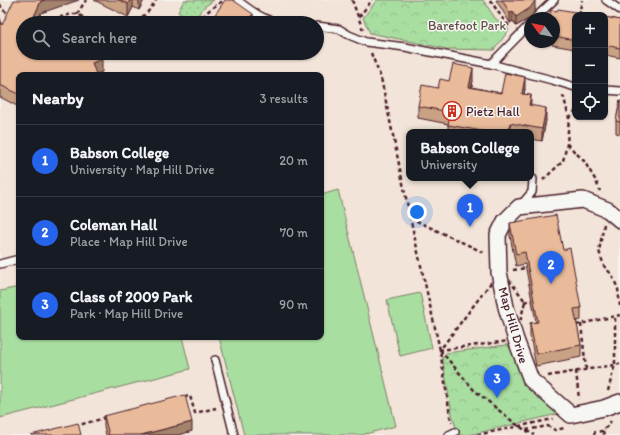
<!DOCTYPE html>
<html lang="en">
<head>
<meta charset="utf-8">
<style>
	:root { --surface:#171b24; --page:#242831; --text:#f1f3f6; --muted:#9ea1a6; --line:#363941; --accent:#2563eb }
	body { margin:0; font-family:Itim,sans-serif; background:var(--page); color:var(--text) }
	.controls { position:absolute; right:12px; top:12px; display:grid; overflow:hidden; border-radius:8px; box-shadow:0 1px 3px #0004 }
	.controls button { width:36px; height:36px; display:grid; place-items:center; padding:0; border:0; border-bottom:1px solid var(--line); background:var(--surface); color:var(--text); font:20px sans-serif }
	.compass { position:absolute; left:524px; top:12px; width:36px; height:36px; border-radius:50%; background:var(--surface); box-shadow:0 1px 3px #0004; rotate:303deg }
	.you { position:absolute; left:417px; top:212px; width:14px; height:14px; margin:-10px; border:3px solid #fff; border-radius:50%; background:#1a73e8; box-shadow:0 0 0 6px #1a73e833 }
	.badge { display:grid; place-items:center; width:26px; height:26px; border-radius:50%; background:var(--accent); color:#fff; font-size:13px; font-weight:700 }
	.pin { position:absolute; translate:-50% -33px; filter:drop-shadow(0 1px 2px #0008) }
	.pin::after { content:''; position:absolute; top:21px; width:14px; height:12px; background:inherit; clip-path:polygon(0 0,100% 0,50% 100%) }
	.popup { position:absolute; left:406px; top:129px; width:128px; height:52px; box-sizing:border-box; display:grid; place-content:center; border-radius:8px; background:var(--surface); filter:drop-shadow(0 1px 3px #0005); font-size:13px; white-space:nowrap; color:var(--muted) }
	.popup b { font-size:15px; color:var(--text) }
	.popup::after { content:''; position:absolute; left:50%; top:100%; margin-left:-8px; border:8px solid transparent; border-top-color:var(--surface) }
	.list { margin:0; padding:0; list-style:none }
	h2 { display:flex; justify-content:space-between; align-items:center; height:52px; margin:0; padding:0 16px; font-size:17px }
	h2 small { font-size:13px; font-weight:400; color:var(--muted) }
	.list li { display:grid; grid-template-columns:26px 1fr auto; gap:12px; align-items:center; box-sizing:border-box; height:72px; padding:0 16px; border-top:1px solid var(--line) }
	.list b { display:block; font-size:15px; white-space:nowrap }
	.list p { margin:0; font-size:13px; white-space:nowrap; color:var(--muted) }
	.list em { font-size:13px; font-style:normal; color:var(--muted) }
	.icon { flex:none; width:22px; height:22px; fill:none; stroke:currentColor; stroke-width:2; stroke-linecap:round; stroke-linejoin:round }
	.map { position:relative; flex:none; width:620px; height:435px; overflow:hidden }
	.search { position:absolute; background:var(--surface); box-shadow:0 1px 3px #0004; left:16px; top:16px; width:308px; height:44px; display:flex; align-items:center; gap:10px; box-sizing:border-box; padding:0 14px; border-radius:22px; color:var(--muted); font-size:15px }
	.panel { position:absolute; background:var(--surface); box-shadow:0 1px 3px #0004; left:16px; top:72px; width:308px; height:268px; border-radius:8px }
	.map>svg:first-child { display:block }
</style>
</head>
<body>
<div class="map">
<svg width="620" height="435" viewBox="0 0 620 435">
	<defs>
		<pattern id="grass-dots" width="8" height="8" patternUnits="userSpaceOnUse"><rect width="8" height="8" fill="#a9dea1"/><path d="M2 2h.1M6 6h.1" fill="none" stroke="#93be8b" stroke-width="1.8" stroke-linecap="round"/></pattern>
		<pattern id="park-crowns" width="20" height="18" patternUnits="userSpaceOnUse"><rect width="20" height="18" fill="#a9dea1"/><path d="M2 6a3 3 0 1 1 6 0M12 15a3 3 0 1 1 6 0" fill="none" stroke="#93be8b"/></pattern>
	</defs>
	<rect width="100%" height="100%" fill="#f6f6f2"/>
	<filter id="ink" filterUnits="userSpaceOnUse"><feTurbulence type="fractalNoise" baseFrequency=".025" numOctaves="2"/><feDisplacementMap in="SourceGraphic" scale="8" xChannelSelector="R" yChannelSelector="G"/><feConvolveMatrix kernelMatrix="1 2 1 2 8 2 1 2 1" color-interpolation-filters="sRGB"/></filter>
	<g filter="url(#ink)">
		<!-- built -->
		<path fill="#f2e4d8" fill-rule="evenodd" d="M 0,0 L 620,0 L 620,435 L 0,435 ZM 575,15 L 605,15 L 605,117 L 575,117 ZM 530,18 L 554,18 L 554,42 L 530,42 ZM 23,23 L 317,23 L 317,53 L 23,53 ZM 19,75 L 321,75 L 321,337 L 19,337 ZM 409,132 L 531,132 L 531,178 L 409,178 Z"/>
		<!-- grass -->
		<path fill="url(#grass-dots)" stroke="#7a7e66" d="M 184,0 L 214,0 L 204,7 L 192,23 L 178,12 Z"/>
		<!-- park -->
		<path fill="url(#park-crowns)" stroke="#7a7e66" d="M 377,0 L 483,0 L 495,18 L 509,30 L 494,50 L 447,49 L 370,33 L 363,18 Z
			M 513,344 L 562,413 L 469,435 L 458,435 L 452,414 L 442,357 L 446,353 Z"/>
		<!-- pitch -->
		<path fill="#a9dea1" stroke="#7a7e66" d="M 338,190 L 396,426 L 361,435 L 244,435 L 219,337 L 321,337 L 321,195 Z
			M 19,287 L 19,337 L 182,337 L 190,369 L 0,418 L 0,291 Z
			M 420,293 L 432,348 L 400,356 L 387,300 Z"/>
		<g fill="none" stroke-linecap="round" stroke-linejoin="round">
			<!-- service casing -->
			<g stroke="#4a1f2b" stroke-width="10">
				<path id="service" d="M 237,0 C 250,10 264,21 281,23
					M 606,0 L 620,10
					M 535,18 L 554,0
					M 317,26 L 339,29 L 349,35 L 366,42 L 405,47 L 491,64 L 552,80 L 575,87
					M 491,64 L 530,24
					M 605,90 L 620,91
					M 521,205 L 532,192 L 533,179 L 531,178
					M 0,264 L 19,259
					M 215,360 L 234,435
					M 449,435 L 455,432"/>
			</g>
			<!-- minor casing -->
			<g stroke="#4a1f2b" stroke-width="18">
				<path id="minor" d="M 620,220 L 608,210 L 583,200 L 519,207 L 505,221 L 498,235 L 499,272 L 506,307 L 516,340 L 531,380 L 571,415 L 604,408 L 620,402"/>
			</g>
			<!-- path -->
			<path stroke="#4a1f2b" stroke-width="2.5" stroke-dasharray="4 3" stroke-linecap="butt" d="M 352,0 L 363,30
				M 490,0 L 503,19 L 511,28
				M 0,4 L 2,9 L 10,15
				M 77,14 L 86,0
				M 579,15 L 582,0
				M 359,17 L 372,0
				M 39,23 L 72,14 L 77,14 L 95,23
				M 129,23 C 143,19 149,12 156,0
				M 199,23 C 205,12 213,7 224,0
				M 371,53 L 381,78 L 410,217 L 440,350 L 450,416 L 452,423
				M 569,118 L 575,111
				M 567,144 L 584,161 L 596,181 L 600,191
				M 543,180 L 563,161 L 567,144 L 569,118 L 564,98 L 561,94
				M 410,218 L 485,253
				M 604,224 L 599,251 L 604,266 L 612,275 L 618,289 L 620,306
				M 513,270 L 526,268
				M 499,272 L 503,272 L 525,301 L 516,340 L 440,350 Z
				M 524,302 L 532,300
				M 581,324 L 586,369
				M 576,325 L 620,315
				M 440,350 L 474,390 L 517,425 L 534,435
				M 576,371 L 579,399
				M 548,376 L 620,364
				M 608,391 L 615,364 L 615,316
				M 184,397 L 190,396 L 195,413 L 216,408
				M 75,426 L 105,418
				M 526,430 L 548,426 L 555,430 L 565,428
				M 603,431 L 604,435
				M 477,435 L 553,419
				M 594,435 L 595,432 L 603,431 L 611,421"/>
			<!-- service -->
			<use href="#service" stroke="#f6f6f2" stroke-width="7"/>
			<!-- minor -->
			<use href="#minor" stroke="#f6f6f2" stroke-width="15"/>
		</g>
		<!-- wall -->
		<path fill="#c9a184" stroke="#4a1f2b" d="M 94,0 L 144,0 L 139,10 L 133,7 L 128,17 Z
			M 496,0 L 534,0 L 535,11 L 530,18 L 516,26 L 513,21 L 510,23 Z
			M 41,13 L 37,23 L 23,23 L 102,72 L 96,74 L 96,75 L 19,75 L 19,107 L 0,97 L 0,18 L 2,25 Z
			M 575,15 L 575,49 L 552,45 L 552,42 L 550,42 L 554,42 L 554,18 Z
			M 605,17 L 620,20 L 620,58 L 605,55 Z
			M 473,80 L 472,87 L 495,92 L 501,93 L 525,89 L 524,94 L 531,105 L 546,120 L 542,141 L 531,139 L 531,132 L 448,132 L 448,124 L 418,118 L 418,106 L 449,81 Z
			M 620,100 L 620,134 L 616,133 L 616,121 Z
			M 510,223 L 563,250 L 581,308 L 581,320 L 576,321 L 581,345 L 581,357 L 536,366 L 530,336 L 530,323 L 536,322 L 525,264 L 516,266 L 510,236 Z
			M 104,416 L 192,431 L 178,435 L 106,435 L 104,426 Z"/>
		<!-- shaded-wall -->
		<path fill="#a4836c" stroke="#4a1f2b" d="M 45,0 L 79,0 L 41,13 L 37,23 L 31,23 L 41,1 Z
			M 130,0 L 133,0 L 133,7 L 128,17 L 128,4 Z
			M 139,0 L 144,0 L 139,10 Z
			M 535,1 L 535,11 L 530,18 L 516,26 L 516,17 Z
			M 513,11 L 513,21 L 510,23 L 510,13 Z
			M 253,14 L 253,23 L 246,23 Z
			M 102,59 L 102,72 L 93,75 L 92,63 Z
			M 473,68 L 473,80 L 469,99 L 469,87 Z
			M 525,77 L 525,89 L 522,106 L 522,94 Z
			M 531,95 L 531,108 L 529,105 Z
			M 546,108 L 546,120 L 542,141 L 542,129 Z
			M 510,123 L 510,132 L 508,132 Z
			M 192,422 L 192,431 L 178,435 L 141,435 Z"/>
		<!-- building -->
		<path fill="#eabb9a" stroke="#4a1f2b" d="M 14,0 L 45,0 L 41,1 L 31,23 L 23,23 L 23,53 L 100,53 L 102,59 L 92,63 L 96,74 L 94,75 L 19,75 L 19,94 L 0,85 L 0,18 L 2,25 Z
			M 119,0 L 130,0 L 128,4 Z
			M 225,0 L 233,0 L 253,14 L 246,23 L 212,23 L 210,22 Z
			M 502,0 L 534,0 L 535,1 L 530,8 L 516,17 L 513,11 L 510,13 Z
			M 558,9 L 593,15 L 575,15 L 575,40 L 554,36 L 554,18 L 549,18 L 551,10 L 557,11 Z
			M 605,17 L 620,20 L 620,48 L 605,45 Z
			M 453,64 L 473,68 L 469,87 L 495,92 L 501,93 L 505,73 L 525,77 L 522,94 L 531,95 L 529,105 L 546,108 L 542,129 L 510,123 L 508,132 L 488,132 L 448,125 L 450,112 L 418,106 L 422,85 L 438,88 L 440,79 L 449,81 Z
			M 620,100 L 620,122 L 616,121 Z
			M 556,215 L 563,250 L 570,248 L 581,308 L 574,309 L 581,345 L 536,354 L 530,323 L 538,322 L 525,252 L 516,254 L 510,223 Z
			M 185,395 L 192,422 L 141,435 L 109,435 L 104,416 Z
			M 78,423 L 81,435 L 31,435 Z"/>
	</g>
	<!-- icons -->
	<defs>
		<g id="building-ring" transform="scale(1)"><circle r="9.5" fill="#f6f6f2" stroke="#c8321e" stroke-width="1.5"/><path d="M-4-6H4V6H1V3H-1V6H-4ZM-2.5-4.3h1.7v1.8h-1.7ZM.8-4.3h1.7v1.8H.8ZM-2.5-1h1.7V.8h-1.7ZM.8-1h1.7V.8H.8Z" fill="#c8321e"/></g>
	</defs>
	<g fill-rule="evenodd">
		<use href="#building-ring" x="452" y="111"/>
	</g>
	<g text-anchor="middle" stroke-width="3" stroke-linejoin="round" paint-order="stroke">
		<!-- park labels -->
		<g font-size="13" fill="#624f48" stroke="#f6f6f2">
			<text x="467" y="30">Barefoot Park</text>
		</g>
		<!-- poi labels -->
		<g font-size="13" fill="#4a1f2b" stroke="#f6f6f2" text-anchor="start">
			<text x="466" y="116">Pietz Hall</text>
		</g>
		<!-- street labels -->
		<g font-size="13" fill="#4a1f2b" stroke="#f6f6f2">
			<text transform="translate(514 325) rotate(74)" y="5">Map Hill Drive</text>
		</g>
	</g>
</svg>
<div class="controls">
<button>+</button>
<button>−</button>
<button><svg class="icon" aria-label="locate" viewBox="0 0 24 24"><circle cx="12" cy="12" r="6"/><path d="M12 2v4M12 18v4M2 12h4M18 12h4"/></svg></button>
</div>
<svg class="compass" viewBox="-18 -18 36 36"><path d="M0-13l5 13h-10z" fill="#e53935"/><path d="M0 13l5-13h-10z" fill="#9ea1a6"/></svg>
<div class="you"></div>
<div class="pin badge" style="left:470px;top:227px">1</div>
<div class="popup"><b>Babson College</b>University</div>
<div class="pin badge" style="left:551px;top:284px">2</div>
<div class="pin badge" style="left:497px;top:398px">3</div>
<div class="search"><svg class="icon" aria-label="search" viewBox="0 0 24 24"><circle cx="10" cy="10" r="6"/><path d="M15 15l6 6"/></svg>Search here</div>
<section class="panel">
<h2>Nearby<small>3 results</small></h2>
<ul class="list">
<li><span class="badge">1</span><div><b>Babson College</b><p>University · Map Hill Drive</p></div><em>20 m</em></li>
<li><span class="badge">2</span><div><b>Coleman Hall</b><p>Place · Map Hill Drive</p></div><em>70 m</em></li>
<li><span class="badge">3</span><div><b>Class of 2009 Park</b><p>Park · Map Hill Drive</p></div><em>90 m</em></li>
</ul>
</section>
</div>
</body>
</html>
